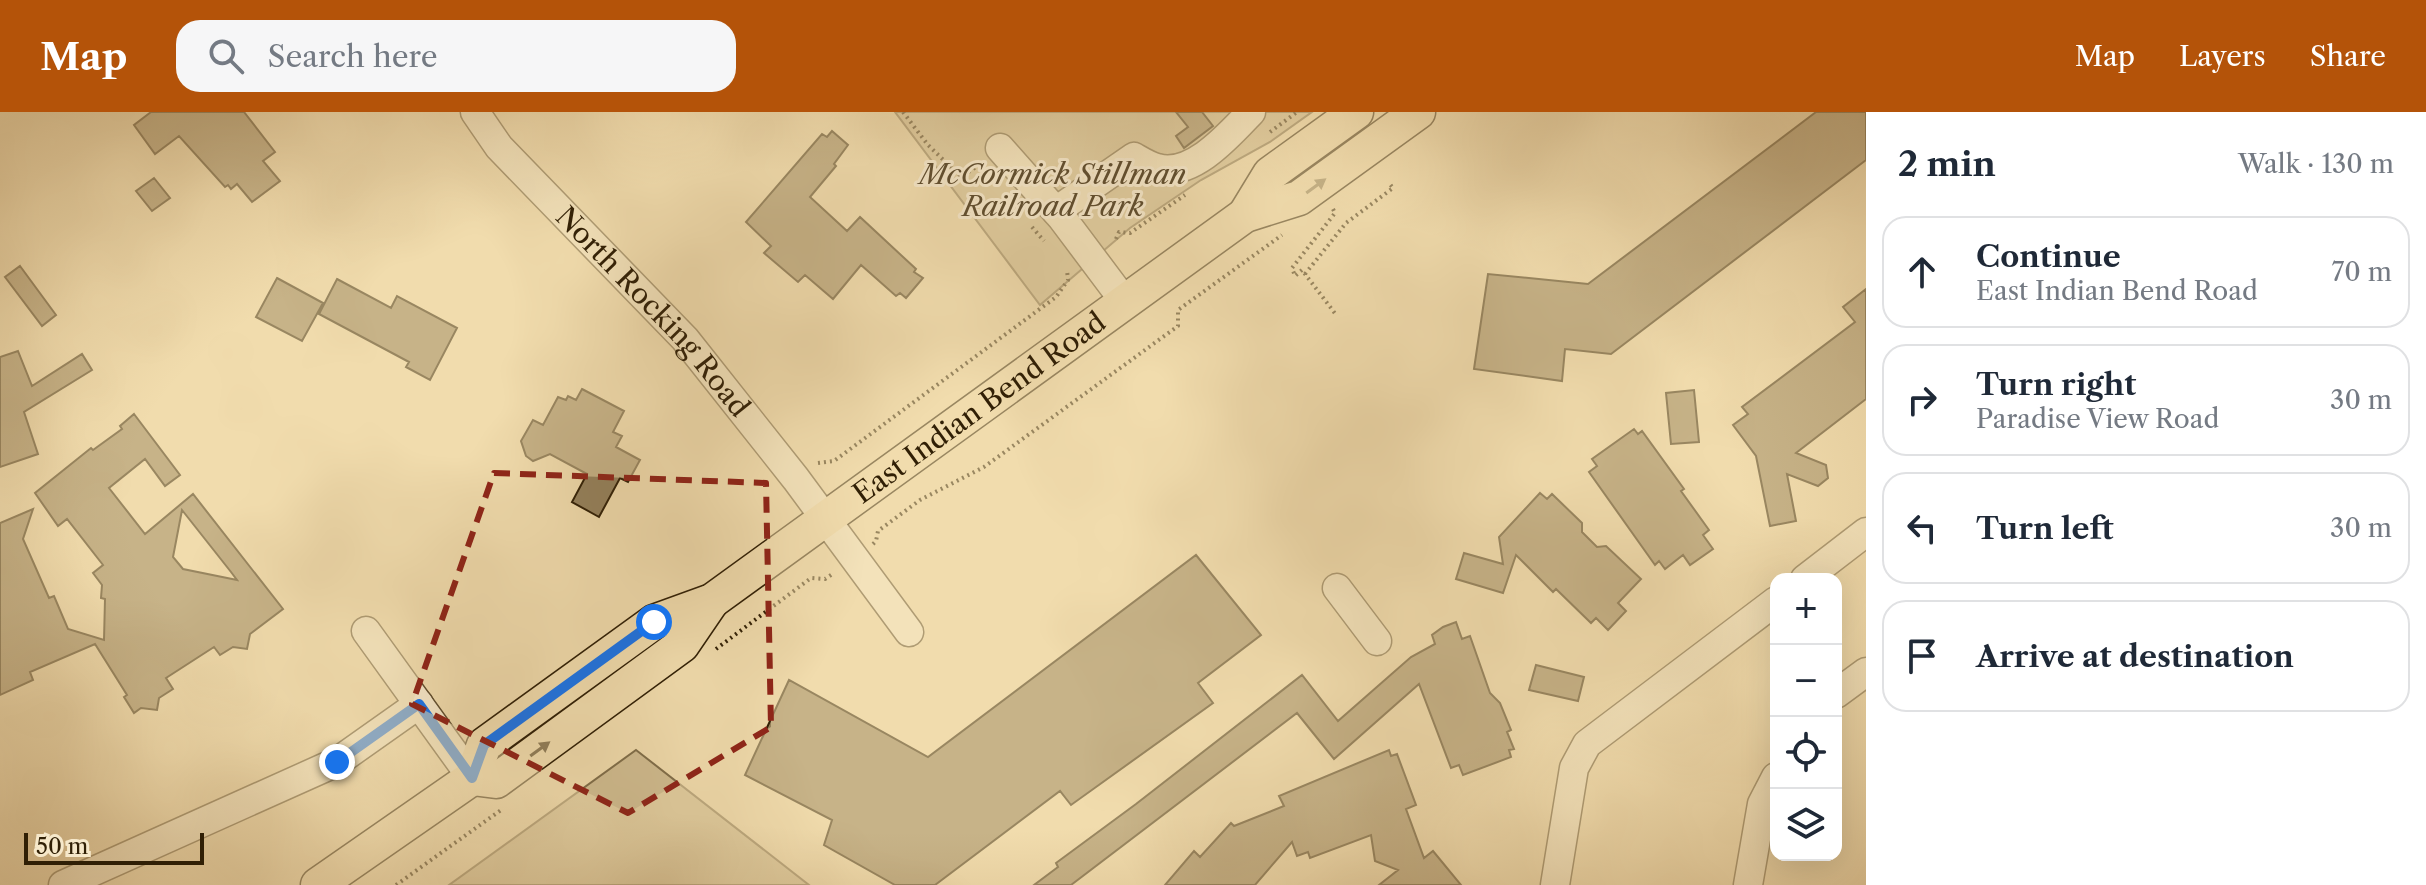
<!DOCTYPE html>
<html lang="en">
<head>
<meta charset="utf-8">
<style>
	:root { --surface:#fff; --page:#f6f6f7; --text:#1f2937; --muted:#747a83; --line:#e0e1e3; --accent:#b45309 }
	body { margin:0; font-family:"Libre Caslon Text",serif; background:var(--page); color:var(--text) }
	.controls { position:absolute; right:24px; bottom:24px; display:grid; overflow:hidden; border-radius:16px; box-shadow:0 8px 32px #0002 }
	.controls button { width:72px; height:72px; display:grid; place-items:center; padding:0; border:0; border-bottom:2px solid var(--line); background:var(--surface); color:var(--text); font:40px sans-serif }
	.scale { position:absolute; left:24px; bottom:20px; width:180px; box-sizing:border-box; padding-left:8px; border:4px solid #301f05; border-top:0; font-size:22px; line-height:28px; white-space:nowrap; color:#301f05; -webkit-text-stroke:6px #f6e8ca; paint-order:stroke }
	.stop { position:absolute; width:24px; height:24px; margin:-18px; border:6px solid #1a73e8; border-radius:50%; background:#fff }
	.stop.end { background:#1a73e8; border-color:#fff; box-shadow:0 2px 8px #0008 }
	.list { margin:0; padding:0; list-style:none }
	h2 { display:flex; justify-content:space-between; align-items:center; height:104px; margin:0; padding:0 32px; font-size:34px }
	h2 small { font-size:26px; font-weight:400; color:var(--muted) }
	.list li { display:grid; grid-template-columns:52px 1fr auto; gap:24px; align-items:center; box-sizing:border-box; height:112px; margin:0 16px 16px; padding:0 16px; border:2px solid var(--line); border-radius:24px }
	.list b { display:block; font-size:30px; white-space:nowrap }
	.list p { margin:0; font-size:26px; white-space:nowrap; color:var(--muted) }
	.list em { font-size:26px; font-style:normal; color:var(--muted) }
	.icon { flex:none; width:44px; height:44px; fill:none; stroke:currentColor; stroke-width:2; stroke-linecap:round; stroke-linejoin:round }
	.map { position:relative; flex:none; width:1866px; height:773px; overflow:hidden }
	header { display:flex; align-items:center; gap:48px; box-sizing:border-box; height:112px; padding:0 40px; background:var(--accent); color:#fff }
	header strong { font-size:38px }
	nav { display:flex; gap:44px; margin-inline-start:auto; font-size:28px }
	.search { width:560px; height:72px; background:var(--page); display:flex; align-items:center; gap:20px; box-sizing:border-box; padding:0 28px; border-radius:24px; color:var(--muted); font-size:30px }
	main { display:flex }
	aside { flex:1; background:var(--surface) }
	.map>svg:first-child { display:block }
</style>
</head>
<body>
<header>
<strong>Map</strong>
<div class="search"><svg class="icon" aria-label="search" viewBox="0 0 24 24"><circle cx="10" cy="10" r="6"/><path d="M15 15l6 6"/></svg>Search here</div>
<nav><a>Map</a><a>Layers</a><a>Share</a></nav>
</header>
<main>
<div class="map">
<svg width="1866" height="773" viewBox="0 0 1866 773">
	<rect width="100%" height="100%" fill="#f1dcad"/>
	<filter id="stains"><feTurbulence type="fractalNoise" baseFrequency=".0025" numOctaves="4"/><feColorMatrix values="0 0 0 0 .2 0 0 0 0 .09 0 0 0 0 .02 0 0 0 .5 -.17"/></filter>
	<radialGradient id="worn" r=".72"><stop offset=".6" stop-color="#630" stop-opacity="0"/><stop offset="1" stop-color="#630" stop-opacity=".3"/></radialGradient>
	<!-- green -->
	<path fill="#d0bc90" stroke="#806e4a" stroke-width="2" d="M 895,0 L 1312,0 L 1270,30 L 1201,68 L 1130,116 L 1040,193 Z
		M 636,638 L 809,773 L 449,773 Z"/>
	<!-- building -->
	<path fill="#94815c" stroke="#301f05" stroke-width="2" fill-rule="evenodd" d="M 151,0 L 244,0 L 275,40 L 263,49 L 280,69 L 252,90 L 237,72 L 231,77 L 228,73 L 225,75 L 179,24 L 155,42 L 134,13 Z
		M 1176,0 L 1202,0 L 1213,14 L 1184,36 L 1176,24 L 1188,15 Z
		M 1816,0 L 1866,0 L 1866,48 L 1611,242 L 1565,237 L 1562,269 L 1474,257 L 1488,162 L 1588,172 Z
		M 832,19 L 848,33 L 834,52 L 836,54 L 810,85 L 847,119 L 860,105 L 916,157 L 914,160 L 923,166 L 906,186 L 900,181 L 896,184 L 861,153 L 833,187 L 805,163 L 798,170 L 764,141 L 771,134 L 746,110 L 822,22 L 827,25 Z
		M 154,66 L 170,86 L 152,99 L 136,79 Z
		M 20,154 L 56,203 L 42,214 L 5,165 Z
		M 277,166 L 323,191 L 302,229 L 256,205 Z
		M 337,167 L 391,196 L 397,184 L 457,216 L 430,268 L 406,255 L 409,250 L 319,202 Z
		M 1866,177 L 1866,287 L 1796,341 L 1826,353 L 1828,366 L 1818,374 L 1787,362 L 1796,409 L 1770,414 L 1756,344 L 1733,313 L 1748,302 L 1742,295 L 1855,210 L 1843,195 Z
		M 18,239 L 32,274 L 82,242 L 92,258 L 24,300 L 38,342 L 0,355 L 0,245 Z
		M 582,277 L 624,299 L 613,320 L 622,324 L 616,335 L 640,348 L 628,370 L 620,366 L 599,405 L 572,390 L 587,362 L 550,342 L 533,349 L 526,344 L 521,329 L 533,308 L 543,313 L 558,285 L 566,288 L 568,284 L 576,288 Z
		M 1694,278 L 1699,330 L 1671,332 L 1666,281 Z
		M 134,302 L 180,363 L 165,374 L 145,347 L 109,376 L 145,422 L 193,382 L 283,497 L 250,522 L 247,537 L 233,535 L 220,543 L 214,535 L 166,566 L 173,577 L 159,586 L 157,598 L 141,596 L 134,601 L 124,585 L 127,583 L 95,532 L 30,560 L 33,568 L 0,583 L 0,411 L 33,397 L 23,427 L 49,486 L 54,484 L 68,517 L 104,528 L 105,487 L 101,486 L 102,473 L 93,461 L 103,453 L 67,407 L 58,414 L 35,381 L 91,336 L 93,338 L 122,317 L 120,314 ZM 182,398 L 231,460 L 237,468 L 183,457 L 173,445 Z
		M 1634,317 L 1638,322 L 1642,319 L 1684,377 L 1681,379 L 1709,418 L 1703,423 L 1713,437 L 1690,453 L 1683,443 L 1665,457 L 1659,449 L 1655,453 L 1589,360 L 1597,354 L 1592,347 Z
		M 1540,381 L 1547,387 L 1552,382 L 1582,411 L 1582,420 L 1597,435 L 1606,434 L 1641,467 L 1618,491 L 1626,499 L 1608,518 L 1596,506 L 1591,511 L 1556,477 L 1553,480 L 1516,443 L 1503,481 L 1456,467 L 1464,441 L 1503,452 L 1499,425 Z
		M 1196,443 L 1261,523 L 1198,571 L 1213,591 L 1071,693 L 1060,679 L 935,773 L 895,773 L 824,733 L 832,708 L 745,663 L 789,568 L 928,645 Z
		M 1456,510 L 1462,527 L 1470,524 L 1490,581 L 1500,591 L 1511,618 L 1507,620 L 1514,637 L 1509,638 L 1511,645 L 1463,663 L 1459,653 L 1451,656 L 1419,572 L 1334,647 L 1297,601 L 1071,773 L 1034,773 L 1058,755 L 1056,751 L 1136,692 L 1302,563 L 1338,609 L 1411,545 L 1435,532 L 1432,523 L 1443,515 Z
		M 1536,553 L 1584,565 L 1578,589 L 1529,578 Z
		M 1389,638 L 1391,644 L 1397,642 L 1416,693 L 1406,697 L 1424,746 L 1433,739 L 1461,773 L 1379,773 L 1398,758 L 1375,749 L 1371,723 L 1310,746 L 1308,740 L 1297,744 L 1292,730 L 1255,773 L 1165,773 L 1194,739 L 1200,745 L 1231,711 L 1234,714 L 1284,694 L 1279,684 Z"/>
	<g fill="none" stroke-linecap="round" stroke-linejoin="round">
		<!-- minor casing -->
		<g stroke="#604e2f" stroke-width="31">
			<g id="minor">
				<path id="s1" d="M 475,0 L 499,35 L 685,227 L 796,367 L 909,520"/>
				<path d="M 1000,36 L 1062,106 L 1125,190"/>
				<path d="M 1056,99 L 1134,45 C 1141,49 1149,54 1157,56 C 1192,66 1229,23 1251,0"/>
				<path d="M 1805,467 L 1866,420"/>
				<path d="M 1337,476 L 1377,529"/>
				<path d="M 366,519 L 472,666"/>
				<path d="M 1836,582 L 1866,560"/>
				<path d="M 63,773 L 337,650 L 419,592"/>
				<path d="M 1555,773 L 1574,656 L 1587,632 L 1776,489"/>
				<path d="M 1748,773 L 1762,692 L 1776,665"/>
			</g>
		</g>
		<!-- major casing -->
		<g stroke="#301f05" stroke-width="37">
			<g id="major">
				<path d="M 1245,103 L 1270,62 L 1356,0"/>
				<path d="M 472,666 L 496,669 L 682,533 L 712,489"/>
				<path id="s2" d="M 318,773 L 472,666 L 484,633 L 654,510 L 712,489 L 1245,103 L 1299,86 L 1418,0"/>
			</g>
		</g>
		<!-- path -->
		<path stroke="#301f05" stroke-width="4" stroke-dasharray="2 4" stroke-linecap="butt" d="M 903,0 L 928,33 L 961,65 L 979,53
			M 1270,20 L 1297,0
			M 1333,97 L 1335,101 L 1292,156 L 1295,164 L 1302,158 L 1337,204
			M 1032,115 L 1044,129
			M 1116,127 L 1119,120 L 1130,121 L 1185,83
			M 1305,162 L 1346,111 L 1393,76 L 1389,71
			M 818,351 L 834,349 L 1056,185 L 1068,168 L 1067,158
			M 873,432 L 876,429 L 878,419 L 920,388 L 984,355 L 1178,214 L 1178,198 L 1282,123
			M 716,537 L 811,466 L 825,467 L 834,461
			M 396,773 L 501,698"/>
		<!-- minor -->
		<use href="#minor" stroke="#f6e8ca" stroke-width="28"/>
		<!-- major -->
		<use href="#major" stroke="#f1dcad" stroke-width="34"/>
	</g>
	<!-- one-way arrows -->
	<defs><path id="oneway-solid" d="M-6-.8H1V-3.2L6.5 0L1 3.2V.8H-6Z" transform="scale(2)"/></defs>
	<g fill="#907e59">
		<use href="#oneway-solid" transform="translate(1316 74) rotate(-36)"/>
		<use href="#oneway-solid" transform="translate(540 637) rotate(-36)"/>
	</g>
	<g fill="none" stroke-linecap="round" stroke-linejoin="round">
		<!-- route -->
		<path stroke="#1a73e8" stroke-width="10" d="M 337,650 L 419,592 L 472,666 L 484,633 L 654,510"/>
	</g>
	<!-- marked area -->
	<path d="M0 0H1866V773H0ZM 494,361 L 766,371 L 771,615 L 628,701 L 412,592 Z" fill="#f1dcad" fill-opacity=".55" fill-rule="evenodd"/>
	<path fill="none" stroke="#8f2418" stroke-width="6" stroke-dasharray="16 10" stroke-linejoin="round" d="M 494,361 L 766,371 L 771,615 L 628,701 L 412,592 Z"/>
	<g text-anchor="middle" stroke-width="6" stroke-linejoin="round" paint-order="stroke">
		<!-- park labels -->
		<g font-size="28" font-style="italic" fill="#604e2f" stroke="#f6e8ca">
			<text x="1053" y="72">McCormick Stillman<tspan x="1053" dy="32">Railroad Park</tspan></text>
		</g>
		<!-- street labels -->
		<g font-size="28" fill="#301f05" stroke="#f6e8ca">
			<text dy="10" stroke="none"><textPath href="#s1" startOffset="268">North Rocking Road</textPath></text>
			<text dy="10" stroke="none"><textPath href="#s2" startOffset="824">East Indian Bend Road</textPath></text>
		</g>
	</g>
	<rect width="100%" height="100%" filter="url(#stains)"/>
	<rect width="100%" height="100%" fill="url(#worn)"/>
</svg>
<div class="controls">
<button>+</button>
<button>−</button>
<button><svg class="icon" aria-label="locate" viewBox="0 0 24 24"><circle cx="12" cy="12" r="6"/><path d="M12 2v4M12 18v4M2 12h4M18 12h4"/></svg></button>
<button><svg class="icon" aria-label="layers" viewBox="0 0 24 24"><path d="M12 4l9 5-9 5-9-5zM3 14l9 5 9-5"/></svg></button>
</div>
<div class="scale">50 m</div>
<div class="stop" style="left:654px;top:510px"></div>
<div class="stop end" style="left:337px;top:650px"></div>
</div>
<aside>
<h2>2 min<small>Walk · 130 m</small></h2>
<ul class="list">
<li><svg class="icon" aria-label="ahead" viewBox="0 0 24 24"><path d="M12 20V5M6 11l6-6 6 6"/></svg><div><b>Continue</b><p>East Indian Bend Road</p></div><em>70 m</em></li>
<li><svg class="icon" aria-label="right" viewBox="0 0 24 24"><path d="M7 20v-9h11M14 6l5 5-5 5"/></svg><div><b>Turn right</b><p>Paradise View Road</p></div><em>30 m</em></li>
<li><svg class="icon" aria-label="left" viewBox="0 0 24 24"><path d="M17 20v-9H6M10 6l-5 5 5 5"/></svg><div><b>Turn left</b></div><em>30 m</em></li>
<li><svg class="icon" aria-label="arrive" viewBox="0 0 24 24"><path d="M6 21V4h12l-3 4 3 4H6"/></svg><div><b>Arrive at destination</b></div></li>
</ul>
</aside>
</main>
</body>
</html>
